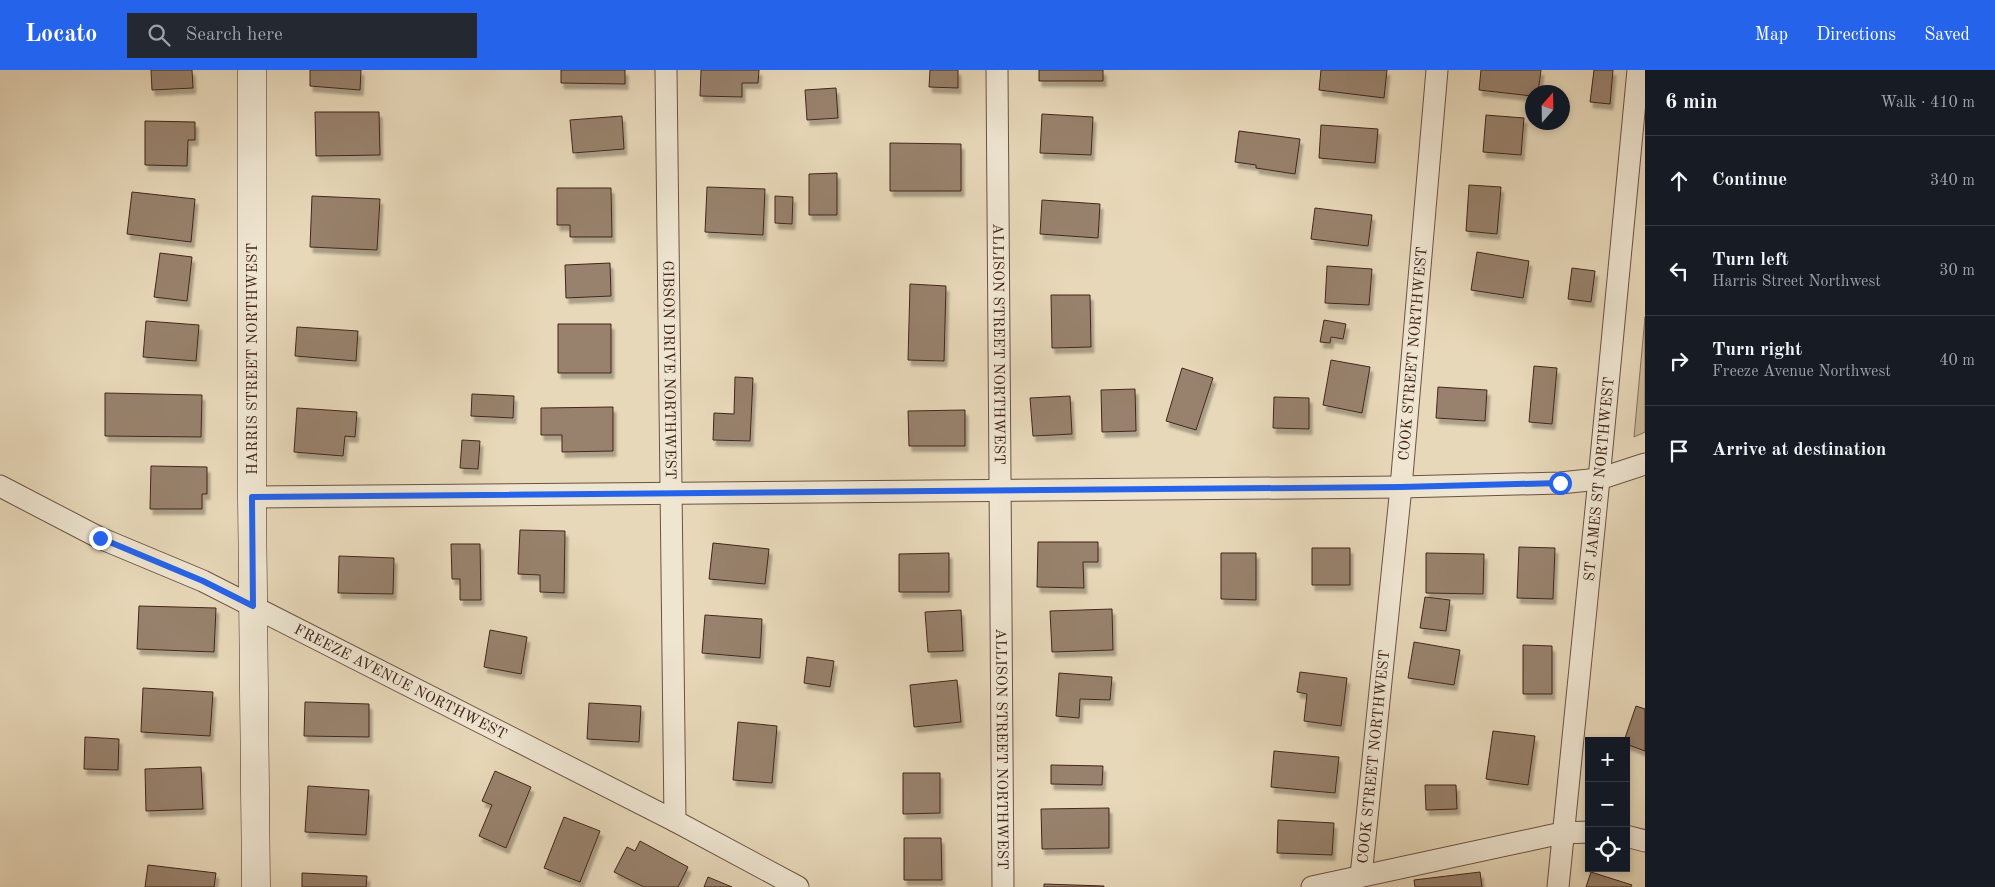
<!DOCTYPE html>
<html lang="en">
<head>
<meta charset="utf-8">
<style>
	:root { --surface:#171b24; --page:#242831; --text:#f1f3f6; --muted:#9ea1a6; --line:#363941; --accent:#2563eb }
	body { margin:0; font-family:"Old Standard TT",serif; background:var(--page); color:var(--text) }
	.controls { position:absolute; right:15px; bottom:15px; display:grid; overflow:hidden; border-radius:0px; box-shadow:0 2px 8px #0003 }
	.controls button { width:45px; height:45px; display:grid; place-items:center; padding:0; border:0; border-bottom:1px solid var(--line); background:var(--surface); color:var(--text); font:25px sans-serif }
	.compass { position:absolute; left:1525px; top:15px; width:45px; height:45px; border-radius:50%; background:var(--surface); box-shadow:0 2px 8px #0003; rotate:20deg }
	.stop { position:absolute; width:15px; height:15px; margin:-11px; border:4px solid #2563eb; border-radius:50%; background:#fff }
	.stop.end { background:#2563eb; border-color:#fff; box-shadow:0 1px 5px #0008 }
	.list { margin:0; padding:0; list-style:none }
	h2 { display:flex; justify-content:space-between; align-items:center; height:65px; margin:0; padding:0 20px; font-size:21px }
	h2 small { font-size:16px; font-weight:400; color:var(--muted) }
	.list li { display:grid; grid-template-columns:32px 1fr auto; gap:15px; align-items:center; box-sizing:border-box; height:90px; padding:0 20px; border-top:1px solid var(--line) }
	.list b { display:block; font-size:19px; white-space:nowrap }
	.list p { margin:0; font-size:16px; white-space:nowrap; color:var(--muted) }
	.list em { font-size:16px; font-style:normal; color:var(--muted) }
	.icon { flex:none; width:28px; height:28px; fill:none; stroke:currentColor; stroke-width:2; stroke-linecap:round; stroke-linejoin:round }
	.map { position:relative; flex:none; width:1645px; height:817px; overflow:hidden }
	header { display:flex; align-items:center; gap:30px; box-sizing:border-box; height:70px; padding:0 25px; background:var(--accent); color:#fff }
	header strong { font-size:24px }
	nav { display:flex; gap:28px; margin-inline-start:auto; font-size:18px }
	.search { width:350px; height:45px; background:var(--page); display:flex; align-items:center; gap:12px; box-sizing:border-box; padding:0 18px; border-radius:0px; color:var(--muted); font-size:19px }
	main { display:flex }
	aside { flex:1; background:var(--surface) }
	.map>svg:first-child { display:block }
</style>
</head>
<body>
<header>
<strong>Locato</strong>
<div class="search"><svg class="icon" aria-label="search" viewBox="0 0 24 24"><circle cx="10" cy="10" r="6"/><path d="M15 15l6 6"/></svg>Search here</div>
<nav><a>Map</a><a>Directions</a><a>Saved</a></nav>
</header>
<main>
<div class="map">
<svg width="1645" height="817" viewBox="0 0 1645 817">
	<defs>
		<filter id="shadow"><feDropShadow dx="3" dy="5.5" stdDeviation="1" flood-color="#0004"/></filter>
	</defs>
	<rect width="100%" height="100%" fill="#e7d8b9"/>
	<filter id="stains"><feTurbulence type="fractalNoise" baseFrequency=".004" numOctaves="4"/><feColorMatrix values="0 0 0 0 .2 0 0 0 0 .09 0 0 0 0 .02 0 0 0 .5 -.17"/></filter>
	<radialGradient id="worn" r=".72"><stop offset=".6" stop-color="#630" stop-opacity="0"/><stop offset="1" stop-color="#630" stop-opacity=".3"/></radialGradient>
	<!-- green -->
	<path fill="#cbba9e" stroke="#87705c" d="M 1645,247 L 1645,362 L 1634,367 Z"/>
	<!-- building -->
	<path fill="#98826d" stroke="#43251a" filter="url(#shadow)" d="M 151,0 L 192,0 L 193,18 L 152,20 Z
		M 310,0 L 361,0 L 360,20 L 310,16 Z
		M 561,0 L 625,0 L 625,14 L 561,13 Z
		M 701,0 L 759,0 L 758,13 L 742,13 L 742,27 L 700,26 Z
		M 930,0 L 958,0 L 958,18 L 929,17 Z
		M 1039,0 L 1103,0 L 1103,11 L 1039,11 Z
		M 1321,0 L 1387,0 L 1384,28 L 1319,20 Z
		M 1481,0 L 1541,0 L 1538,22 L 1532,22 L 1532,26 L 1479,20 Z
		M 1594,0 L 1613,0 L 1610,34 L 1590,32 Z
		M 836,18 L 838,48 L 807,50 L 805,20 Z
		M 315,42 L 379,42 L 380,85 L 316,86 Z
		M 1042,44 L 1093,47 L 1091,85 L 1040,83 Z
		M 1486,45 L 1524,48 L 1521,85 L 1483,82 Z
		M 622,46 L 624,79 L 573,83 L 570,50 Z
		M 145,51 L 195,52 L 195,70 L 188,70 L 187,96 L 145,95 Z
		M 1321,55 L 1378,59 L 1375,93 L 1319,88 Z
		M 1239,61 L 1300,69 L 1295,104 L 1256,98 L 1256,95 L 1235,92 Z
		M 890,73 L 961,74 L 961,121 L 890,121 Z
		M 837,103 L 837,145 L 809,145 L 809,104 Z
		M 1469,115 L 1501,117 L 1497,164 L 1466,161 Z
		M 707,117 L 765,119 L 763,165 L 705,162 Z
		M 557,118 L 611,118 L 612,167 L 570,167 L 570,155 L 557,155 Z
		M 132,122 L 195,129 L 191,172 L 127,164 Z
		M 312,126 L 380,129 L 377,180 L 310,177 Z
		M 775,126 L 793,127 L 792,154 L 775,153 Z
		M 1042,130 L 1100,134 L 1098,168 L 1040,164 Z
		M 1315,138 L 1372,145 L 1368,176 L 1311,169 Z
		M 1477,182 L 1529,191 L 1523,228 L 1471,220 Z
		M 160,183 L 192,187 L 187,231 L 154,227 Z
		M 610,193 L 611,226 L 566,228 L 565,195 Z
		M 1327,196 L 1372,199 L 1369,235 L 1325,233 Z
		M 1572,198 L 1595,201 L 1591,232 L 1568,229 Z
		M 910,214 L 946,216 L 944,291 L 908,290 Z
		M 1051,225 L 1090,225 L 1091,277 L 1052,278 Z
		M 1324,250 L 1346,254 L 1343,269 L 1331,267 L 1330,273 L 1320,272 Z
		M 146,251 L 199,255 L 196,291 L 143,287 Z
		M 558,254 L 611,254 L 611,303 L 558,303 Z
		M 297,257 L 358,261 L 356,291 L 295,286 Z
		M 1331,290 L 1370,297 L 1362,343 L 1323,335 Z
		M 1534,296 L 1557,298 L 1552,354 L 1529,352 Z
		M 1182,298 L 1213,308 L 1196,360 L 1166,351 Z
		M 735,307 L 753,308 L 750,371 L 713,370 L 714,343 L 734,344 Z
		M 1438,317 L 1487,320 L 1485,351 L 1436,348 Z
		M 1135,319 L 1136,361 L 1102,362 L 1101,320 Z
		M 105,323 L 202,325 L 201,367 L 105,366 Z
		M 472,324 L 514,326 L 513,348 L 471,346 Z
		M 1070,326 L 1072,364 L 1033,366 L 1030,328 Z
		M 1274,327 L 1309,328 L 1309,359 L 1273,358 Z
		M 613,337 L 613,381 L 562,382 L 562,365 L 541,365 L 541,338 Z
		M 297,338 L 357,342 L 355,367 L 345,366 L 343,386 L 294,382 Z
		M 965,340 L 965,376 L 909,376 L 908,341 Z
		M 462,370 L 480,371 L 478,399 L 460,398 Z
		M 151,396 L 207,397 L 207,424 L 202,424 L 202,439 L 150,439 Z
		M 520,460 L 565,461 L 564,523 L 540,522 L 540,505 L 518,504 Z
		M 1038,472 L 1098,472 L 1098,492 L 1083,492 L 1084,518 L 1037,517 Z
		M 713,473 L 769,479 L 765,514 L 709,509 Z
		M 451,474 L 480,474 L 481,530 L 460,530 L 460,509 L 452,509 Z
		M 1519,477 L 1555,478 L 1553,529 L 1517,528 Z
		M 1312,478 L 1350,478 L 1350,515 L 1312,515 Z
		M 949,483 L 949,522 L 899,522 L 899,484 Z
		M 1221,483 L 1256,483 L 1256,530 L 1221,529 Z
		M 1426,483 L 1484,484 L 1483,524 L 1426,523 Z
		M 339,486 L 394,488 L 393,524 L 338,523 Z
		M 1425,527 L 1450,530 L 1446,561 L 1420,558 Z
		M 139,536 L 216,538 L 214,582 L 137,579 Z
		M 1112,539 L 1113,580 L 1052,582 L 1050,541 Z
		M 961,540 L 963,581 L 928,582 L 925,542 Z
		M 705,545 L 762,549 L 760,588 L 702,583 Z
		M 490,560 L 527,567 L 521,604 L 484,597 Z
		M 1414,572 L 1460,580 L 1454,615 L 1408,608 Z
		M 1523,575 L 1552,576 L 1552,624 L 1523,624 Z
		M 807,587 L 834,591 L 830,617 L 804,613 Z
		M 1300,602 L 1347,608 L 1341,656 L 1304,651 L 1307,624 L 1297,622 Z
		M 1059,603 L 1112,607 L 1110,630 L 1080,629 L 1079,648 L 1056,646 Z
		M 957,610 L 961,652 L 914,657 L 910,615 Z
		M 143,618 L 213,622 L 210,666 L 141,662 Z
		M 305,632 L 369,634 L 369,667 L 304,666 Z
		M 589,633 L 641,636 L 639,672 L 587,669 Z
		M 1636,636 L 1645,639 L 1645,681 L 1626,674 L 1626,671 L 1624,671 Z
		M 738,652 L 777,656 L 772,713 L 733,710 Z
		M 1493,661 L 1535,666 L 1528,715 L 1486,709 Z
		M 85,667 L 119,669 L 118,700 L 84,699 Z
		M 1274,681 L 1339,687 L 1335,723 L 1271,717 Z
		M 1051,695 L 1103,696 L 1102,715 L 1051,714 Z
		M 201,697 L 203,739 L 146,741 L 145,699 Z
		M 495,701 L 531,717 L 506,778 L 479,766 L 492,735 L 482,731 Z
		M 903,703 L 940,703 L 940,743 L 903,744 Z
		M 1425,715 L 1456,715 L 1457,739 L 1426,740 Z
		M 308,716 L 369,720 L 366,765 L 305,762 Z
		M 1109,738 L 1109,778 L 1042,779 L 1041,739 Z
		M 564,747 L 600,761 L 580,812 L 544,798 Z
		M 1278,750 L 1334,753 L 1332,785 L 1277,783 Z
		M 904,768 L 941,768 L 942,810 L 904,810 Z
		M 640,771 L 688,797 L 678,817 L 644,817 L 614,802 L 627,777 L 635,781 Z
		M 148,795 L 216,803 L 214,817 L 145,817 Z
		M 1480,802 L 1482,817 L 1415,817 L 1414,810 Z
		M 1591,802 L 1632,815 L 1631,817 L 1586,817 Z
		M 302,803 L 367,806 L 366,817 L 302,817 Z
		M 708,807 L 732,817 L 704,817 Z
		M 1044,814 L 1104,816 L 1104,817 L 1044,817 Z"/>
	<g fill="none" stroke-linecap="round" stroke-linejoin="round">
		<!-- street casing -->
		<g stroke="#6c5242" stroke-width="23">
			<g id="street">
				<path id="s1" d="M 666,0 L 675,751"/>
				<path id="s2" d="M 997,0 L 1003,817"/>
				<path id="s3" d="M 0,416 L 100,468 L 203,511 L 675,751 L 798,817"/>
				<path d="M 252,427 L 1401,417 L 1560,413 L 1599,409 L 1645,394"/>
				<path d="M 1626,766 L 1645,771"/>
				<path id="s4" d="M 1361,806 L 1401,417 L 1437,0"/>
				<path d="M 1312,817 L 1562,763 L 1589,762"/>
				<path id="s5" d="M 1558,817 L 1599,409 L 1638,0"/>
			</g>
		</g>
		<!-- secondary casing -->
		<g stroke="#43251a" stroke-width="29">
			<path id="secondary" d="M 252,0 L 252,427 L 256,817"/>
		</g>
		<!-- street -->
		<use href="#street" stroke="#efe6d2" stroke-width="21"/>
		<!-- secondary -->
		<use href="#secondary" stroke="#efe6d2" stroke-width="28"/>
	</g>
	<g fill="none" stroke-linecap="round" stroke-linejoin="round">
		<!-- route -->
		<path stroke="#2563eb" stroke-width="6" d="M 100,468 L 203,511 L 253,536 L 252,427 L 1401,417 L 1560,413"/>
	</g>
	<g text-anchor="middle" stroke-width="4.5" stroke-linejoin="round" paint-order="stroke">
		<!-- street labels -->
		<g font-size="15" fill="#43251a" stroke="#efe6d2">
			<text dy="5" stroke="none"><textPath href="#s2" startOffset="274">ALLISON STREET NORTHWEST</textPath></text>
			<text dy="5" stroke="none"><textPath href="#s4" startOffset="525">COOK STREET NORTHWEST</textPath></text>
			<text transform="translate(252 289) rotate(-90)" y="5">HARRIS STREET NORTHWEST</text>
			<text dy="5" stroke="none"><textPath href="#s1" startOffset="300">GIBSON DRIVE NORTHWEST</textPath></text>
			<text dy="5" stroke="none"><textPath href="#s5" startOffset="410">ST JAMES ST NORTHWEST</textPath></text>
			<text dy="5" stroke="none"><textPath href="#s3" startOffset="446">FREEZE AVENUE NORTHWEST</textPath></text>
			<text dy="5" stroke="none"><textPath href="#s2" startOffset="679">ALLISON STREET NORTHWEST</textPath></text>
			<text dy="5" stroke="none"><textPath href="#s4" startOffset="120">COOK STREET NORTHWEST</textPath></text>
		</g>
	</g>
	<rect width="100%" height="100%" filter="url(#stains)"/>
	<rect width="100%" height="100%" fill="url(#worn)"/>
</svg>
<div class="controls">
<button>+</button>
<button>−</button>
<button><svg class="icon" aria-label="locate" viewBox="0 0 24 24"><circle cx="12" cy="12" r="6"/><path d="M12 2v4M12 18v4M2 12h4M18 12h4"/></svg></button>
</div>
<svg class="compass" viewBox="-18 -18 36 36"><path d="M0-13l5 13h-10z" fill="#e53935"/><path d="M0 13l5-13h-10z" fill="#9ea1a6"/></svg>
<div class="stop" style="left:1560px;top:413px"></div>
<div class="stop end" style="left:100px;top:468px"></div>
</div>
<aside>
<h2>6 min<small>Walk · 410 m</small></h2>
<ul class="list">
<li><svg class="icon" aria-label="ahead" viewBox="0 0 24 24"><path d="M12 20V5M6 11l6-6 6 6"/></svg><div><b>Continue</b></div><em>340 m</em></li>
<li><svg class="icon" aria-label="left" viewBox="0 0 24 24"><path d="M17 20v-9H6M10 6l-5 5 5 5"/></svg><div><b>Turn left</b><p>Harris Street Northwest</p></div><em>30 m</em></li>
<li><svg class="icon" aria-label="right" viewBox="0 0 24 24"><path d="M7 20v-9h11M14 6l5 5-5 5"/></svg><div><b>Turn right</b><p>Freeze Avenue Northwest</p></div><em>40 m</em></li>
<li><svg class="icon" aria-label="arrive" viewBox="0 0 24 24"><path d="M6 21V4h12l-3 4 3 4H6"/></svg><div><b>Arrive at destination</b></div></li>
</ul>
</aside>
</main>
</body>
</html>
